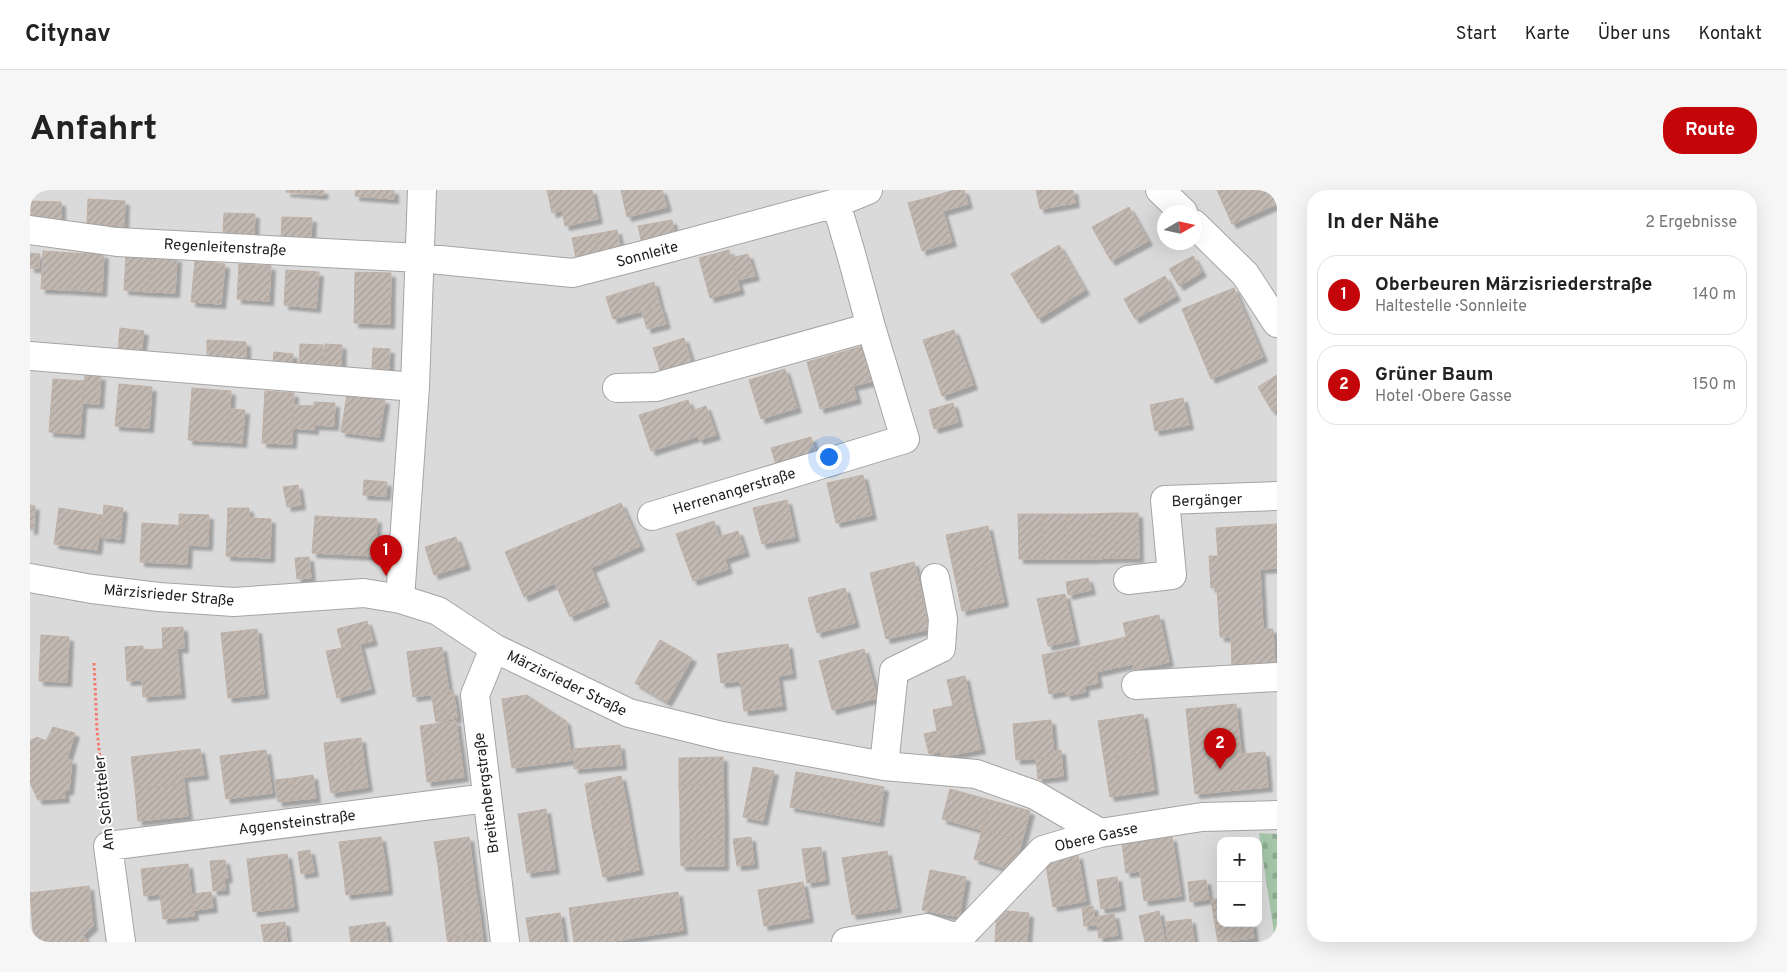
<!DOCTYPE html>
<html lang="de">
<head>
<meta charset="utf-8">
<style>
	:root { --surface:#fff; --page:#f6f6f6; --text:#222; --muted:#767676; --line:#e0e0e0; --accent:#c4060a }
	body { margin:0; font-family:Overpass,sans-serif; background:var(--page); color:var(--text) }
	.controls { position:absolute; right:15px; bottom:15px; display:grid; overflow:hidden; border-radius:10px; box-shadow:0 5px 20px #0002 }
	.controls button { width:45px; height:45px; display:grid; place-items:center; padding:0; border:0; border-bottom:1px solid var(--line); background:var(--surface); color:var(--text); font:25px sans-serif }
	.compass { position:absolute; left:1127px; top:15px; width:45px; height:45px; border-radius:50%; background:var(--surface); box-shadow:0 5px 20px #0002; rotate:81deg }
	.you { position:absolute; left:798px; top:266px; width:18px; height:18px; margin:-12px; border:4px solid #fff; border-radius:50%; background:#1a73e8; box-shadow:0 0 0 8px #1a73e833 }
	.badge { display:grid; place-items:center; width:32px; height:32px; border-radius:50%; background:var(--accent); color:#fff; font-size:16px; font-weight:700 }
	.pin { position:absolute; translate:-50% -41px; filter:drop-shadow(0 1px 2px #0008) }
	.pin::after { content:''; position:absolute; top:26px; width:18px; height:15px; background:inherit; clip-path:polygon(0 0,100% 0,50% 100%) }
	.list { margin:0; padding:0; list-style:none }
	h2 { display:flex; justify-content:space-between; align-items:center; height:65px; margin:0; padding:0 20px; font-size:21px }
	h2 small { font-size:16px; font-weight:400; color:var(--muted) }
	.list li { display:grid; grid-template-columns:32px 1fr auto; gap:15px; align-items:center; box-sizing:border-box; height:80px; margin:0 10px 10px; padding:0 10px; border:1px solid var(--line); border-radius:20px }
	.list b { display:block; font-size:19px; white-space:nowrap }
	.list p { margin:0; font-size:16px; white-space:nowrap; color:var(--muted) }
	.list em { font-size:16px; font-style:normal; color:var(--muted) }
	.map { position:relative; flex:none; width:1247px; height:752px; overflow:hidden; border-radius:20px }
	header { display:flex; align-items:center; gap:30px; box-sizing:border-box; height:70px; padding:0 25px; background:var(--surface); border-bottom:1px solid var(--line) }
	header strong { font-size:24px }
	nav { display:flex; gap:28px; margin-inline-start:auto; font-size:18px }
	.intro { display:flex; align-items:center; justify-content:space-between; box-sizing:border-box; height:120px; padding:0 30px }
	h1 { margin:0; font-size:35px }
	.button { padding:12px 22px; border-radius:20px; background:var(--accent); color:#fff; font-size:18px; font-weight:700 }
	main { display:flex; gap:30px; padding:0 30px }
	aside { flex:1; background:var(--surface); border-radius:20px; box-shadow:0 5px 20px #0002 }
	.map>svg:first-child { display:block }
</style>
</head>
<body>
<header>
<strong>Citynav</strong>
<nav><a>Start</a><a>Karte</a><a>Über uns</a><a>Kontakt</a></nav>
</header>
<div class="intro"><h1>Anfahrt</h1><a class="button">Route</a></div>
<main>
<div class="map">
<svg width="1247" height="752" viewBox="0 0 1247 752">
	<defs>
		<pattern id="cemetery-stones" width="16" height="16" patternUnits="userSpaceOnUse" patternTransform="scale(1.25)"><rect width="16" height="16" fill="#a5c6a9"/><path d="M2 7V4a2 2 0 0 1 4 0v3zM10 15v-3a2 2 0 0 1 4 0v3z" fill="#8eaa91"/></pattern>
		<pattern id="building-hatch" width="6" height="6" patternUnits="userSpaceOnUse" patternTransform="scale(1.25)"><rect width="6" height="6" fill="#c2b9b2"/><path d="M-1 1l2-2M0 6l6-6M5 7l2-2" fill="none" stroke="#a69f99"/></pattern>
		<filter id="shadow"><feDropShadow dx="4.5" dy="4.5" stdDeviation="1" flood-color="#0004"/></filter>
	</defs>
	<rect width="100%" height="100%" fill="#eeeae3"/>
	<!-- residential -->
	<path fill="#dbdada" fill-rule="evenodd" d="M 0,0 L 1247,0 L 1247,752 L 0,752 ZM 1134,22 L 1164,22 L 1164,52 L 1134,52 ZM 1191,651 L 1228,651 L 1228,733 L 1191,733 Z"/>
	<!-- cemetery -->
	<path fill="url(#cemetery-stones)" d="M 1229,643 L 1247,644 L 1247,742 L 1244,743 Z"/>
	<!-- building -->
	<path fill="url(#building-hatch)" stroke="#bfb0a6" filter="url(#shadow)" d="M 256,0 L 294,0 L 293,5 L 256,2 Z
		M 326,0 L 364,0 L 364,9 L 325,6 Z
		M 517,0 L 562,0 L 568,29 L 535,36 L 532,20 L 522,23 Z
		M 591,0 L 632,0 L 637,17 L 597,27 Z
		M 924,0 L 934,0 L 938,14 L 913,21 L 908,5 Z
		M 1006,0 L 1043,0 L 1045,13 L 1010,19 Z
		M 1187,0 L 1247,0 L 1247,14 L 1202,34 Z
		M 908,5 L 922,52 L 892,61 L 878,13 Z
		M 58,9 L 95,11 L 94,36 L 57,34 Z
		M 1,11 L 31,12 L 31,32 L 1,31 Z
		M 1099,17 L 1118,51 L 1081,71 L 1062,37 Z
		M 194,23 L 225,24 L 224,46 L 193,44 Z
		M 252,27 L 282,28 L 281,50 L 251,48 Z
		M 642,30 L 645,47 L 612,54 L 608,36 Z
		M 587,40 L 591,60 L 569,64 L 565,44 Z
		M 564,44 L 568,64 L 546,68 L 542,48 Z
		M 1029,55 L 1055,100 L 1008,129 L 981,84 Z
		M 699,60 L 710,100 L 680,108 L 669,68 Z
		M 13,61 L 43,63 L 41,100 L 11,99 Z
		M 0,63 L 10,64 L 9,78 L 0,78 Z
		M 43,63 L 74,64 L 72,102 L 41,100 Z
		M 718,64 L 725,86 L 707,90 L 701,68 Z
		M 96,65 L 121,67 L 119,102 L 94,100 Z
		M 1163,66 L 1172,82 L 1149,96 L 1139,79 Z
		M 121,67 L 147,68 L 145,103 L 119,102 Z
		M 165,71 L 195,74 L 191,114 L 161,112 Z
		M 209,74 L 241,76 L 239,111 L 207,109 Z
		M 256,80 L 289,82 L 286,118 L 254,115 Z
		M 325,82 L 361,83 L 360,134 L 324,133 Z
		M 1135,86 L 1146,106 L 1105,129 L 1094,109 Z
		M 624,92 L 630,116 L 583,129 L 576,107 Z
		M 1204,98 L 1233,167 L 1181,189 L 1152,119 Z
		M 631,117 L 636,134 L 617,139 L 612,122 Z
		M 90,138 L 114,141 L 111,163 L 88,160 Z
		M 924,140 L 943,195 L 912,206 L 893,150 Z
		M 654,148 L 662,174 L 631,183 L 623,158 Z
		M 177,150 L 197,151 L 196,168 L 177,167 Z
		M 197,151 L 216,152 L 216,169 L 196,168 Z
		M 270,154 L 293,155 L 291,177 L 269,176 Z
		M 295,154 L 312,155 L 311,176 L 293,175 Z
		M 833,156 L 843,191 L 823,196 L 827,209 L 790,219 L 777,172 Z
		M 343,158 L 360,159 L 359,179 L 342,178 Z
		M 244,162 L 263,164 L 262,175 L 243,173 Z
		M 755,179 L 767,218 L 731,229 L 719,190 Z
		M 55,184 L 71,186 L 69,214 L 52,213 Z
		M 1247,185 L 1247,219 L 1242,221 L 1228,197 Z
		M 23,189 L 54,191 L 50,244 L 19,242 Z
		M 89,194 L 122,197 L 119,238 L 85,236 Z
		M 162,198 L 201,201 L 198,252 L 158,250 Z
		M 235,201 L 264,203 L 262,254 L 232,253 Z
		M 317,204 L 355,210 L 349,247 L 311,242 Z
		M 1153,208 L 1159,235 L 1125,241 L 1120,215 Z
		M 658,210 L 662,221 L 676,216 L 686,245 L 669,250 L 668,246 L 621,261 L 609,225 Z
		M 284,212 L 305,213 L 304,236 L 284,235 L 284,240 L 262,238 L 264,215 L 284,216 Z
		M 923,213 L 928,232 L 904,239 L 899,220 Z
		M 200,219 L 215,220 L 212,253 L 198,252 Z
		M 781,247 L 787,266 L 747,278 L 741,258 Z
		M 833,285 L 842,325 L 806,333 L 797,293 Z
		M 334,290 L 357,292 L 356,306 L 333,305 Z
		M 268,295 L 271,315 L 257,317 L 253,297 Z
		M 757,310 L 765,347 L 732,354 L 723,318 Z
		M 591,313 L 610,356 L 561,378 L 575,412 L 540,427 L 525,393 L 494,407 L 475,362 Z
		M 0,315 L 5,316 L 3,340 L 0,340 Z
		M 74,315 L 93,318 L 90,349 L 71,347 Z
		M 29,318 L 72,325 L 67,360 L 24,354 Z
		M 198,318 L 219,318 L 219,328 L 241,329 L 240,368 L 196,366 Z
		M 1084,323 L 1108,323 L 1109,368 L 1085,368 Z
		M 1084,323 L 1085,368 L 1061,369 L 1061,324 Z
		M 149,324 L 179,325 L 178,356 L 158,355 L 159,336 L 149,335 Z
		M 988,324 L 1012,324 L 1013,369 L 989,369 Z
		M 1012,324 L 1036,324 L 1037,369 L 1013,369 Z
		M 1036,324 L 1061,324 L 1061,369 L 1037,369 Z
		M 285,326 L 347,329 L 345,366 L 282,363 Z
		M 684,331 L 689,347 L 708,341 L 715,362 L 695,369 L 698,379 L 663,391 L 646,344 Z
		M 112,333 L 159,336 L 157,374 L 110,372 Z
		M 1247,334 L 1247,378 L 1230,379 L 1233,439 L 1243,439 L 1245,476 L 1202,478 L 1201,447 L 1190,447 L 1187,398 L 1181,398 L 1179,366 L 1188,366 L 1186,338 Z
		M 958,336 L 966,374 L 924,383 L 916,345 Z
		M 426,347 L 436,375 L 404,385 L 395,357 Z
		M 279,367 L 281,388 L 267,389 L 265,368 Z
		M 884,372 L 892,405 L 848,416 L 840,383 Z
		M 966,374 L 974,412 L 932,421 L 924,383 Z
		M 1058,388 L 1061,400 L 1038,405 L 1036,392 Z
		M 815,398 L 825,433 L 787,443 L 778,408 Z
		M 1035,404 L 1045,450 L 1018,456 L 1007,409 Z
		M 892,405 L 900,439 L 856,449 L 848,416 Z
		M 1129,425 L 1139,472 L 1104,480 L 1093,433 Z
		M 337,431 L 343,451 L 312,458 L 307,439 Z
		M 153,437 L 154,458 L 133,459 L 132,438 Z
		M 227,439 L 234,504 L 198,508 L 191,443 Z
		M 11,445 L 39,447 L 37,492 L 9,491 Z
		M 1096,447 L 1102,474 L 1066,482 L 1061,455 Z
		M 630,450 L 662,468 L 637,512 L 605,493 Z
		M 758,454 L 762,484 L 748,486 L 752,516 L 714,521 L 710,491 L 691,493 L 687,464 Z
		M 330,455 L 341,499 L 307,508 L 296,461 Z
		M 1061,455 L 1068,493 L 1054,496 L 1055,502 L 1037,506 L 1035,501 L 1019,504 L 1012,465 Z
		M 113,456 L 113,460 L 147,458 L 151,504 L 113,507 L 112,490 L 97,491 L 95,457 Z
		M 412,457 L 419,502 L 383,507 L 377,462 Z
		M 834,459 L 847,508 L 802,520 L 789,471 Z
		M 935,486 L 940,512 L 923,516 L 917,490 Z
		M 423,501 L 426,518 L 404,521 L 402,505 Z
		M 497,505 L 536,531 L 542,570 L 482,578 L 472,509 Z
		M 940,512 L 951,559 L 912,567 L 911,561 L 899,564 L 894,544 L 907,541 L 903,520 Z
		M 1206,514 L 1211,564 L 1235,562 L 1238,597 L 1165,604 L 1156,519 Z
		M 426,518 L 427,528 L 406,532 L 404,521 Z
		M 1113,524 L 1119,562 L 1074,569 L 1068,531 Z
		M 1021,530 L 1024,567 L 986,570 L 983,534 Z
		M 426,531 L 430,559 L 394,564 L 390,536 Z
		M 23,537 L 45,543 L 37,569 L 42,570 L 39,600 L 34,601 L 35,608 L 8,610 L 0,593 L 0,551 L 7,547 L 16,551 Z
		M 331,548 L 334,572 L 297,578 L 294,553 Z
		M 590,555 L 592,575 L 544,579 L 543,559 Z
		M 170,559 L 174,585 L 154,587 L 151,561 Z
		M 430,559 L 434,587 L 397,592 L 394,564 Z
		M 236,560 L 242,603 L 196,609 L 190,566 Z
		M 1031,560 L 1033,586 L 1008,589 L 1006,568 L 1024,567 L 1023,561 Z
		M 151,561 L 154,594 L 105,599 L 101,567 Z
		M 1119,562 L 1124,600 L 1080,607 L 1074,569 Z
		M 693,567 L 693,594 L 649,595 L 649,568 Z
		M 334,572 L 338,597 L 301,603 L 297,578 Z
		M 723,577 L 744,581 L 733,631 L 713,627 Z
		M 766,582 L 796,587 L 790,622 L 760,617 Z
		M 283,585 L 286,608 L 265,610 L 262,588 Z
		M 591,586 L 596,610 L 559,617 L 555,594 Z
		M 796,587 L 825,592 L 819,627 L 790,622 Z
		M 262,588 L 265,610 L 248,612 L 245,590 Z
		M 825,592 L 854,597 L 849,632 L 819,627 Z
		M 154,594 L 158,626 L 108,631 L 105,599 Z
		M 693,594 L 694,621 L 650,622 L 649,595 Z
		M 920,599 L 960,610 L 952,640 L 912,629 Z
		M 596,610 L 600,633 L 563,640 L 559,617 Z
		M 960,610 L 1000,621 L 992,651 L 952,640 Z
		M 516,619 L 525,679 L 497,683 L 488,624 Z
		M 694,621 L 694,649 L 650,649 L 650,622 Z
		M 600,633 L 604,656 L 568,663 L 563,640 Z
		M 952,640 L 992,651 L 984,681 L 944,669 Z
		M 351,647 L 355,673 L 313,679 L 309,652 Z
		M 439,647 L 442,671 L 408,676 L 404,652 Z
		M 721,647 L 724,674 L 707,676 L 703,649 Z
		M 1142,647 L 1151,706 L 1114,711 L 1110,681 L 1096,683 L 1092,654 Z
		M 650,649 L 694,649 L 694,676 L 651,676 Z
		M 604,656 L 609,680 L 573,687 L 568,663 Z
		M 791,657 L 795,690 L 777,693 L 772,659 Z
		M 280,660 L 284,682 L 271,684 L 268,662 Z
		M 857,661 L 867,718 L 822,725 L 812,668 Z
		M 257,664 L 261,690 L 220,695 L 217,669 Z
		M 1048,665 L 1052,688 L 1019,694 L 1015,671 Z
		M 195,670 L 198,688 L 182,689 L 180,671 Z
		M 442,671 L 445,695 L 411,700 L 408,676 Z
		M 355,673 L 358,700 L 316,705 L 313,679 Z
		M 158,674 L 164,726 L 133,729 L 130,704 L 114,706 L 111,679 Z
		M 900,680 L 936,687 L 929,727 L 892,720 Z
		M 1087,687 L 1091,716 L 1071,719 L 1067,690 Z
		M 194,688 L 195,700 L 183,701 L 182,689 Z
		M 1052,688 L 1056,711 L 1023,717 L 1019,694 Z
		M 261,690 L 264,717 L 223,722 L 220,695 Z
		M 1176,690 L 1179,709 L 1160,712 L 1158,692 Z
		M 773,692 L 779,728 L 734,736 L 728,700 Z
		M 445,695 L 449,719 L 414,724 L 411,700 Z
		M 59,696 L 63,736 L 53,745 L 57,752 L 4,752 L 0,703 Z
		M 181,702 L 183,718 L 164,720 L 161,704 Z
		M 648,702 L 653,740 L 577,752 L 544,752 L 539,718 Z
		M 1191,708 L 1191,733 L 1222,733 L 1224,748 L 1188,752 L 1181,710 Z
		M 1063,716 L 1065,735 L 1054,736 L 1052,717 Z
		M 449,719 L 452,743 L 417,748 L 414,724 Z
		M 967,720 L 999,723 L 997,752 L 965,752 Z
		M 1129,721 L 1135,751 L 1115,752 L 1109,726 Z
		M 530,723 L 534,752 L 500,752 L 496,728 Z
		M 1084,724 L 1088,745 L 1069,748 L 1066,727 Z
		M 1161,729 L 1164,752 L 1138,752 L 1136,732 Z
		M 255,732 L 257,752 L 234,752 L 231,735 Z
		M 355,732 L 358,752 L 321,752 L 319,737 Z
		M 452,743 L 453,752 L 418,752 L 417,748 Z"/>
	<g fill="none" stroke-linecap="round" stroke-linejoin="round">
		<!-- minor casing -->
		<g stroke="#a4a4a4" stroke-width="30">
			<path id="minor" d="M 1130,0 L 1153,22
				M 1164,34 L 1215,84 L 1247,133
				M 0,40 L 87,52 L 390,68 L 543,83 L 617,64 L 806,13 L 838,0
				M 0,166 L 385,197
				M 587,198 L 626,197 L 841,137
				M 622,326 L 875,249 L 841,137 L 820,60 L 806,13
				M 0,388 L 62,399 L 129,407 L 204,412 L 334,403 L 370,409 L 408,421 L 464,458 L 599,523 L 692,546 L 854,576 L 946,584 L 1005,605 L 1070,643
				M 1098,390 L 1142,385 L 1135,310 L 1247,306
				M 370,409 L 385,197 L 392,0
				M 464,458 L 445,505 L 475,752
				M 1106,495 L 1247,487
				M 854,576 L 864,481 L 911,458 L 913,429 L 905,388
				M 91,752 L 78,656 L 457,608
				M 816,752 L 897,738 L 927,748
				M 925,752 L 1013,660 L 1070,643 L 1172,627 L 1247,625"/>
		</g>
		<!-- path -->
		<path stroke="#f6776c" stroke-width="3" stroke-dasharray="2.5 2.5" stroke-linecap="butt" d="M 64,473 L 67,539 L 76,632"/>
		<!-- minor -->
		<use href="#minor" stroke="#fff" stroke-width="28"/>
	</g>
	<g text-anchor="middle" stroke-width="4" stroke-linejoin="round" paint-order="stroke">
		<!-- street labels -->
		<g font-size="15" fill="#1d1d1d" stroke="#fff">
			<text transform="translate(195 57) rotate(3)" y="5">Regenleitenstraße</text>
			<text transform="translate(617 64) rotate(-15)" y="5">Sonnleite</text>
			<text transform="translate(704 301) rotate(-17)" y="5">Herrenangerstraße</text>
			<text transform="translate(1177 310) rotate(-2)" y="5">Bergänger</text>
			<text transform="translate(139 405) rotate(5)" y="5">Märzisrieder Straße</text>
			<text transform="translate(537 493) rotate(26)" y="5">Märzisrieder Straße</text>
			<text transform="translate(456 603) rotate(-97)" y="5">Breitenbergstraße</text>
			<text transform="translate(74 613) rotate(-96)" y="5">Am Schötteler</text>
			<text transform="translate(267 632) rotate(-7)" y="5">Aggensteinstraße</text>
			<text transform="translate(1066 647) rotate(-13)" y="5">Obere Gasse</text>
		</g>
	</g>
</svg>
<div class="controls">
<button>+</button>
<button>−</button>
</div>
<svg class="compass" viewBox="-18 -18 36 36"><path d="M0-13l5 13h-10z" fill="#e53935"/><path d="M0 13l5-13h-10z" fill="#767676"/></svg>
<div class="you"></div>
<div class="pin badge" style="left:356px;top:386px">1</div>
<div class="pin badge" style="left:1190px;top:579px">2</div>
</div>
<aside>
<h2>In der Nähe<small>2 Ergebnisse</small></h2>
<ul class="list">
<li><span class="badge">1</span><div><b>Oberbeuren Märzisriederstraße</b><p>Haltestelle · Sonnleite</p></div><em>140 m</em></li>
<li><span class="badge">2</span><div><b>Grüner Baum</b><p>Hotel · Obere Gasse</p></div><em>150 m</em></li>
</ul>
</aside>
</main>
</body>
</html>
